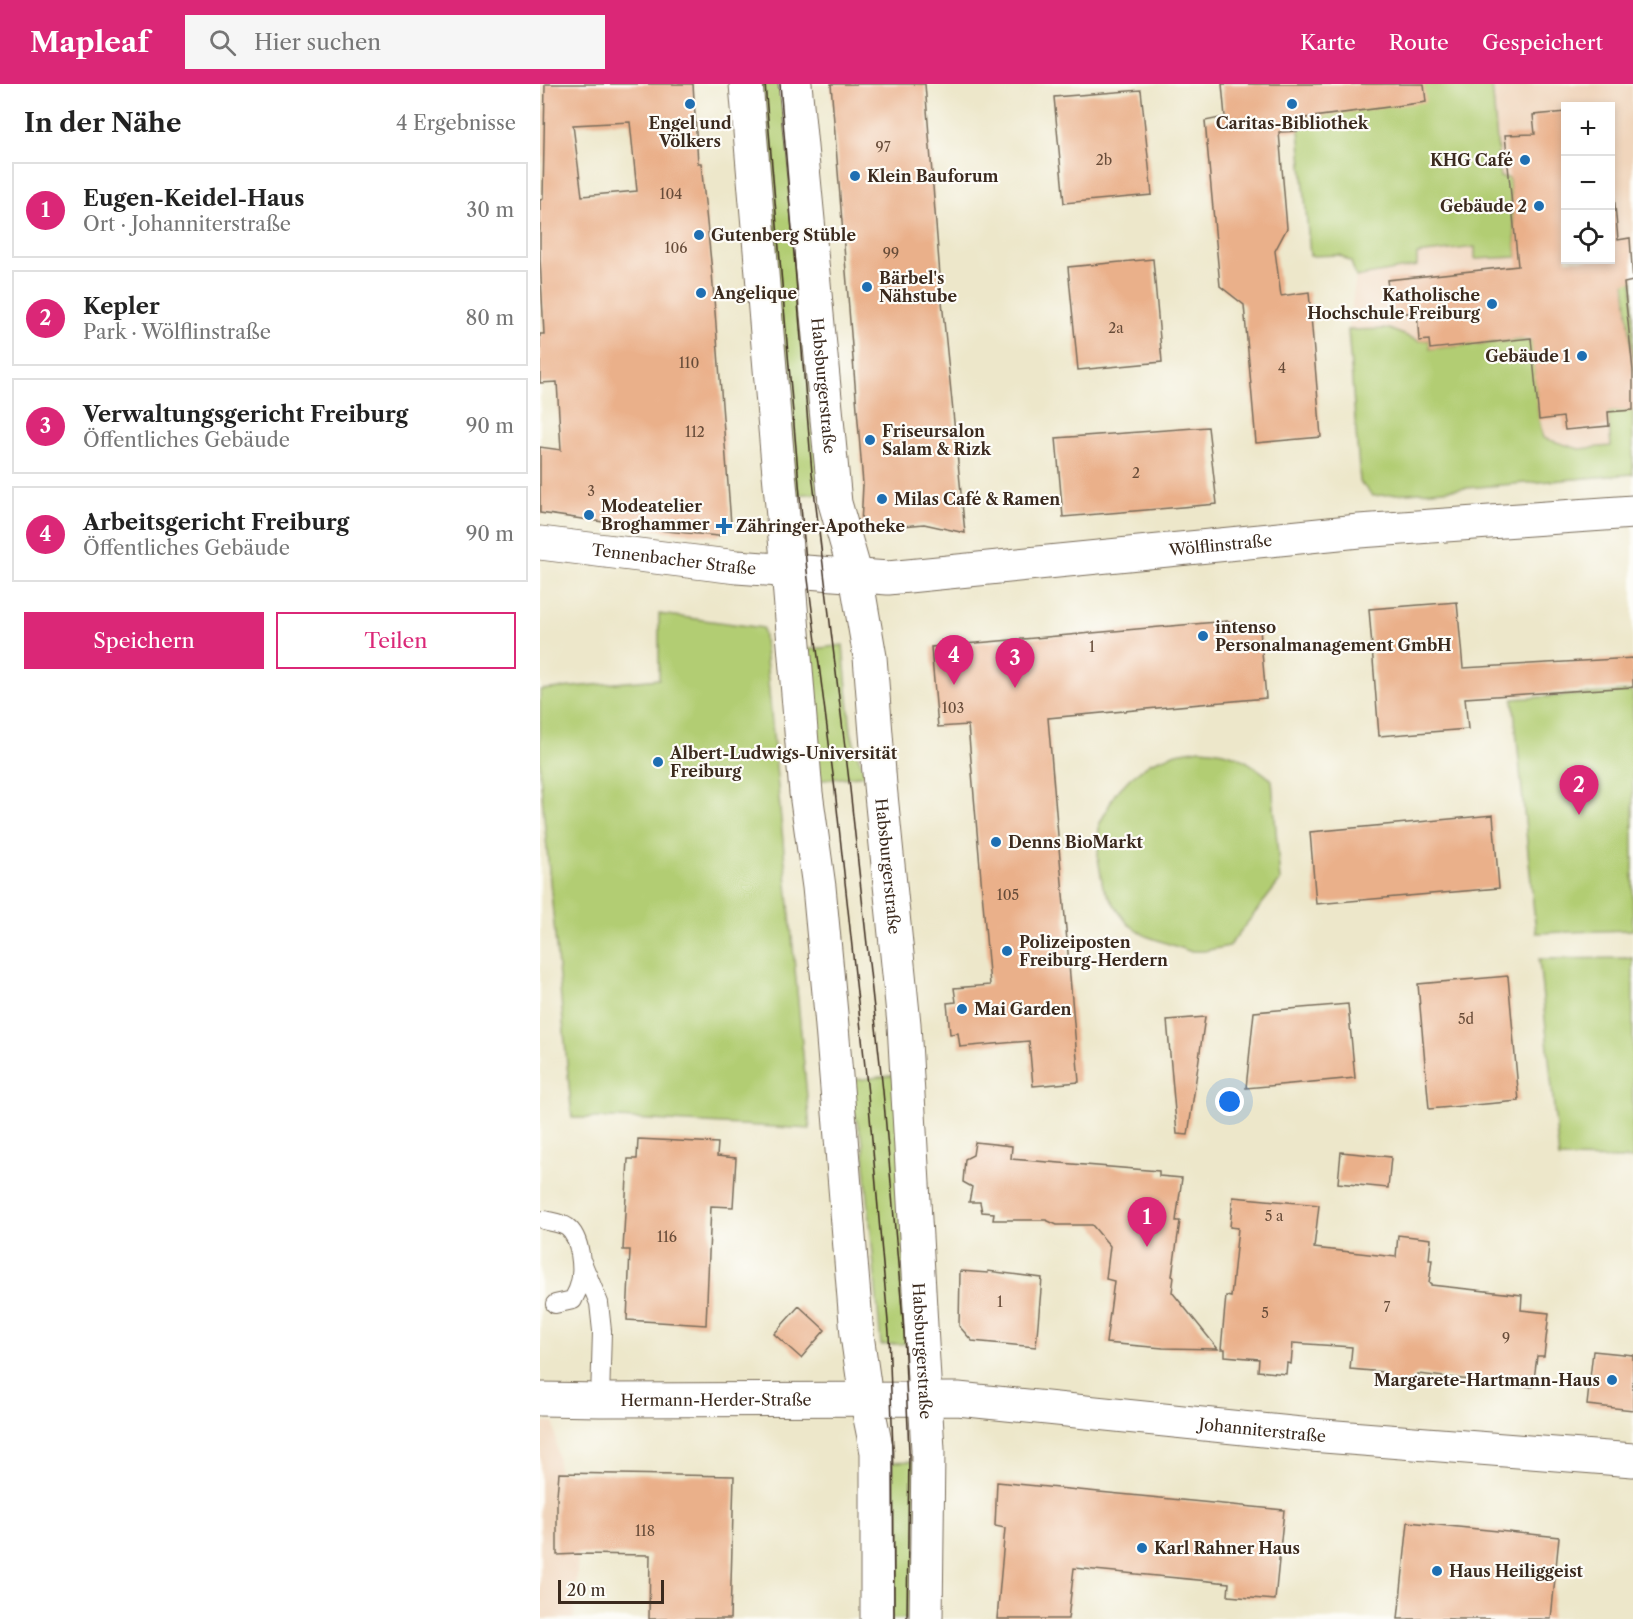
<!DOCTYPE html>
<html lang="de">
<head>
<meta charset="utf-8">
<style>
	:root { --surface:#fff; --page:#f6f6f6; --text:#222; --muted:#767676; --line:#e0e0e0; --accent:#db2777 }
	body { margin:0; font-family:"Libre Caslon Text",serif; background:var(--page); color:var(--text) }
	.controls { position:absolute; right:18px; top:18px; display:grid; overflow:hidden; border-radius:0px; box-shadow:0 3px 9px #0003 }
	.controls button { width:54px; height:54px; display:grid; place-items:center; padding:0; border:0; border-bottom:2px solid var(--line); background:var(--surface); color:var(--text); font:30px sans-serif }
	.scale { position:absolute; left:18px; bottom:15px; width:106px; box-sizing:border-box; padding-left:6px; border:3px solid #3b2a1e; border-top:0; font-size:16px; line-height:21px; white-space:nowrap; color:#3b2a1e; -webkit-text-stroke:4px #fdfcf7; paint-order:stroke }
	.you { position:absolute; left:690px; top:1018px; width:21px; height:21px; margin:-15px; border:4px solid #fff; border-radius:50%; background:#1a73e8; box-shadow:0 0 0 9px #1a73e833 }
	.badge { display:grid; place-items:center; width:39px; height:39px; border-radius:50%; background:var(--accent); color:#fff; font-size:20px; font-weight:700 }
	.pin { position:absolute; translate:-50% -50px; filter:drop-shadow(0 2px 3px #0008) }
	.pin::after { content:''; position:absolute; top:32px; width:21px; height:18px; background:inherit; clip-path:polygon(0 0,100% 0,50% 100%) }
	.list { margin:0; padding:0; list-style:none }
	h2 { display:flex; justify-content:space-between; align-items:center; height:78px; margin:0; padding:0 24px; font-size:26px }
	h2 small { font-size:20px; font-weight:400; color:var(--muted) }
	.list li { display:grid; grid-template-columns:39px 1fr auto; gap:18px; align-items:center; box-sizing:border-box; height:96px; margin:0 12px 12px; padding:0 12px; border:2px solid var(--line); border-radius:0px }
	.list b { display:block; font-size:22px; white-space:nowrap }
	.list p { margin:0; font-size:20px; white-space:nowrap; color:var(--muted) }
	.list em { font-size:20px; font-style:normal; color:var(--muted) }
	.actions { display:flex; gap:12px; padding:18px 24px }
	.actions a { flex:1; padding:14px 0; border:2px solid var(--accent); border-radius:0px; text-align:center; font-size:21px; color:var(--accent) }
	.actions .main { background:var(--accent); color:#fff }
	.icon { flex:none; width:33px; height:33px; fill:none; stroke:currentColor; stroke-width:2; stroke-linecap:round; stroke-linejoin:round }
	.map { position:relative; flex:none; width:1093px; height:1535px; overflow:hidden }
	header { display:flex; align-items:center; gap:36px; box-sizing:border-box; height:84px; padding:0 30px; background:var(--accent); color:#fff }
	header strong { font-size:28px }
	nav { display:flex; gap:33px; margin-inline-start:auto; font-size:21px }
	.search { width:420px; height:54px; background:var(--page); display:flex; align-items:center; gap:15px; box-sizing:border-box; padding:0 21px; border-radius:0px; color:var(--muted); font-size:22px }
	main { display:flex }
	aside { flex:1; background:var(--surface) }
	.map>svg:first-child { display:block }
</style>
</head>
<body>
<header>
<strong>Mapleaf</strong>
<div class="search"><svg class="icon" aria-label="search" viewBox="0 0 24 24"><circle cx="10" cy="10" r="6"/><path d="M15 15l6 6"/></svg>Hier suchen</div>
<nav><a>Karte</a><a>Route</a><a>Gespeichert</a></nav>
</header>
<main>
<aside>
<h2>In der Nähe<small>4 Ergebnisse</small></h2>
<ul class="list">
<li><span class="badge">1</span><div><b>Eugen-Keidel-Haus</b><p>Ort · Johanniterstraße</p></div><em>30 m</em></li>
<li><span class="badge">2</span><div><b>Kepler</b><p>Park · Wölflinstraße</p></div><em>80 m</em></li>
<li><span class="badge">3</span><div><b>Verwaltungsgericht Freiburg</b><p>Öffentliches Gebäude</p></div><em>90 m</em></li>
<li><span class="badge">4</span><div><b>Arbeitsgericht Freiburg</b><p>Öffentliches Gebäude</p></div><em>90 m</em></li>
</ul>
<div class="actions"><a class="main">Speichern</a><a>Teilen</a></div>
</aside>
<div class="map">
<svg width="1093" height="1535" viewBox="0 0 1093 1535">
	<rect width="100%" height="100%" fill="#fdfcf7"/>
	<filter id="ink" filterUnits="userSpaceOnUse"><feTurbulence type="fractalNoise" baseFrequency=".0167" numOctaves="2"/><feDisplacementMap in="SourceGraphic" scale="12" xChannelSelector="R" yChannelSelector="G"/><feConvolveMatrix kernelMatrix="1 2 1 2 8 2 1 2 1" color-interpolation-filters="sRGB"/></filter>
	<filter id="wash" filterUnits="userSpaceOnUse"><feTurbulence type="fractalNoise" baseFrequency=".008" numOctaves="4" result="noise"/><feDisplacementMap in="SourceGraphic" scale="24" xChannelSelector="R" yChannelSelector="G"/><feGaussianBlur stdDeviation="1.35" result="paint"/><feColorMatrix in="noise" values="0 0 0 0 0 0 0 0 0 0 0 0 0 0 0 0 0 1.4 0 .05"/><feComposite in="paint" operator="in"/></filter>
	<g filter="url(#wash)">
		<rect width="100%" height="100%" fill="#ede7ca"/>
		<!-- built -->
		<path fill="#f0d5bc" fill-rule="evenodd" d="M 952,0 L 1093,0 L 1093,390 L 833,412 L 820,398 L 808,246 L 816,193 L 877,182 L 876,170 L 935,163 L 936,175 L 977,173 L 969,94 L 960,94 ZM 1026,22 L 1070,22 L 1070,176 L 1026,176 Z
			M 0,1338 L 14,1338 L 19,1389 L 17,1471 L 38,1470 L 34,1535 L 0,1535 Z"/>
		<!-- green -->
		<path fill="#b2cd73" stroke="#767c48" stroke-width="1.5" d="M 216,0 L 248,0 L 283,409 L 252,411 Z
			M 890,0 L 952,0 L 960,93 L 969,94 L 977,173 L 935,175 L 935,163 L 877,170 L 877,182 L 816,193 L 811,178 L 800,171 L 770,172 L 758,35 L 833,5 Z
			M 1093,193 L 1093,287 L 1085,199 Z
			M 849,245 L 879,257 L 889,256 L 890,265 L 980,256 L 992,258 L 999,336 L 1003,354 L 1039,365 L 1071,362 L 1068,328 L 1093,326 L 1093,390 L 833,412 L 820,398 L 808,246 Z
			M 119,530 L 223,544 L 270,1045 L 76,1034 L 32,1034 L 0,690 L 0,606 L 119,595 Z
			M 303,561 L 311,647 L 316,667 L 326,691 L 275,697 L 266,566 Z
			M 1093,607 L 1093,846 L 996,849 L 973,615 Z
			M 660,665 C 694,667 706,675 732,696 L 740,797 L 689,862 L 664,867 L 649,867 L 606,852 L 588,840 L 579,828 L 563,803 L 558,774 L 559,741 L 575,710 L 591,693 L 610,679 L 636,669 Z
			M 1093,874 L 1093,1075 L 1019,1074 L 999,875 Z
			M 357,991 L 372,1259 L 341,1261 L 323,1058 L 305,997 Z
			M 378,1377 L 376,1535 L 346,1535 L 346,1378 Z"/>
		<g id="blocks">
			<!-- building -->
			<path fill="#eab08a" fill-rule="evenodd" d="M 5,0 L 153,0 L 158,79 L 161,79 L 172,188 L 191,440 L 178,452 L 127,447 L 0,429 L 0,363 L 21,366 L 17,298 L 0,299 L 0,250 L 4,250 L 0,175 L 0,116 L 3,115 ZM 90,38 L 97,107 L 42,112 L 33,41 Z
				M 291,0 L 385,0 L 402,217 L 425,449 L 384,440 L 322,446 L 321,442 L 323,400 Z
				M 682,0 L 884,0 L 886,18 L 758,35 L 759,47 L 739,48 L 747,144 L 735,167 L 741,212 L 769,208 L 781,353 L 716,359 L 704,221 L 680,202 L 665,37 L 685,33 Z
				M 601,6 L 612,111 L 524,119 L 514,13 Z
				M 1026,28 L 1026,176 L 1071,176 L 1071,74 L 1078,156 L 1090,154 L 1093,197 L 1084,199 L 1093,287 L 1093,326 L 1068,328 L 1069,342 L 1025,346 L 1023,333 L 999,336 L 991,254 L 890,265 L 889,256 L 879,257 L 877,227 L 852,232 L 847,196 L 978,182 L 965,51 L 995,50 L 993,31 Z
				M 613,175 L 622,278 L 538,286 L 528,183 Z
				M 668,343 L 677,420 L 523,433 L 516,354 Z
				M 917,518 L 923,584 L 1093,574 L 1093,603 L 925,614 L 928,645 L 839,652 L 829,525 Z
				M 688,537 L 707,546 L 720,545 L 726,614 L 508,634 L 539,998 L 493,1002 L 489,957 L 420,963 L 418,949 L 410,950 L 407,919 L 416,918 L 414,904 L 450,901 L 428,641 L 398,643 L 391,563 Z
				M 953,731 L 959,804 L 776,820 L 770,748 Z
				M 968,892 L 979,1017 L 889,1025 L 878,900 Z
				M 808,920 L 815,994 L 706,1004 L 714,928 Z
				M 665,933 L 648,1051 L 637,1050 L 627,936 Z
				M 98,1055 L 178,1059 L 177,1072 L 196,1074 L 193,1123 L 171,1122 L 166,1241 L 87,1236 L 90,1166 L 83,1166 L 88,1075 L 97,1075 Z
				M 435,1058 L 472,1062 L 471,1075 L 619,1087 L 619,1092 L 642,1094 L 636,1137 L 640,1137 L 632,1192 L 634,1193 L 632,1208 L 678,1265 L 623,1264 L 566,1259 L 574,1197 L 566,1195 L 570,1162 L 552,1141 L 517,1141 L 506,1136 L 453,1136 L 454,1129 L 442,1128 L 440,1118 L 429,1118 L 432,1103 L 423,1098 L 425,1075 L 433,1071 Z
				M 801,1068 L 851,1073 L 848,1104 L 798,1099 Z
				M 693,1113 L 779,1121 L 774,1164 L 856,1173 L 858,1151 L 891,1155 L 889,1176 L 892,1176 L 889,1199 L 891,1199 L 891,1201 L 982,1211 L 981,1226 L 1009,1229 L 1004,1272 L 997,1272 L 993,1303 L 878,1290 L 863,1300 L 851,1301 L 844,1288 L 810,1285 L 812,1263 L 753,1259 L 751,1280 L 747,1279 L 746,1290 L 718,1287 L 719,1275 L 685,1272 L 685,1265 L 681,1265 L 686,1212 L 691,1213 L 698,1144 L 690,1143 Z
				M 420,1187 L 448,1189 L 448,1187 L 502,1194 L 496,1263 L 432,1257 L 419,1242 Z
				M 259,1222 L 285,1246 L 261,1274 L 234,1250 Z
				M 1053,1267 L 1093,1271 L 1093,1326 L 1047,1321 Z
				M 19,1389 L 194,1392 L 190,1535 L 109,1535 L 110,1471 L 38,1470 L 17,1471 L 17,1411 Z
				M 457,1398 L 744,1426 L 735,1516 L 688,1512 L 689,1499 L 534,1484 L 528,1535 L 457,1535 L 465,1444 L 455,1442 Z
				M 868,1438 L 1019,1453 L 1011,1535 L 858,1535 Z"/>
		</g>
	</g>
	<g filter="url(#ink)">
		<use href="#blocks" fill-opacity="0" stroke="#796c5a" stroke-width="1.5"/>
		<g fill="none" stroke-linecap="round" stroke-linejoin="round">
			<!-- service casing -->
			<g stroke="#796c5a" stroke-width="20">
				<path id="service" d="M 4,1136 C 11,1138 21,1139 27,1143 C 41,1153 44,1187 39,1202 C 38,1207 35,1211 33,1216 L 15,1220
					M 42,1178 L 59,1219 L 62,1247 L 60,1316"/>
			</g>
			<!-- minor casing -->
			<g stroke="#796c5a" stroke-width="35">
				<g id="minor">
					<path id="s1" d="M 0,459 L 197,483 L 348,494 L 819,447 L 1093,428"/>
					<path id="s2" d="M 0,1315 L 60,1316 L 418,1315 L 771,1351 L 1093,1376"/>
				</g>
			</g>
			<!-- primary casing -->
			<g stroke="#796c5a" stroke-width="35">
				<g id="primary">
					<path d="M 206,0 L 237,368 L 248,486 L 266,709 L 279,803 L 291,930 L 317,1251 L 326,1314 L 337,1368 L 337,1535"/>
					<path id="s3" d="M 255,0 L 295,419 L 316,492 L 330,573 L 340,701 L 364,940 L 388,1366 L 386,1535"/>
				</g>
			</g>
			<!-- service -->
			<use href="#service" stroke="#fff" stroke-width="18"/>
			<!-- minor -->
			<use href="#minor" stroke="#fff" stroke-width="33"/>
			<!-- primary -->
			<use href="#primary" stroke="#fff" stroke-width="33"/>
			<!-- tram -->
			<path stroke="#3b2a1e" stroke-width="1.5" d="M 225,0 L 261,423 L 267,487 L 295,706 L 328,1010 L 349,1249 L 353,1368 L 354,1535
				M 240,0 L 272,389 L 310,705 L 343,1007 L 364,1249 L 369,1368 L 367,1535"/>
		</g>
	</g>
	<!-- markers -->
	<g fill="#1f6fb2" stroke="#fdfcf7" stroke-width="2">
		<circle cx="150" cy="20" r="6"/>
		<circle cx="752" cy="20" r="6"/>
		<circle cx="985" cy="76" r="6"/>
		<circle cx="315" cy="92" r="6"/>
		<circle cx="999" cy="122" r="6"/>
		<circle cx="159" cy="151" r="6"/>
		<circle cx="327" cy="203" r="6"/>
		<circle cx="161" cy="209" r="6"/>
		<circle cx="952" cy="220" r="6"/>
		<circle cx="1042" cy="272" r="6"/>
		<circle cx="330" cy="356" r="6"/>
		<circle cx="342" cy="415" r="6"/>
		<circle cx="49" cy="431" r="6"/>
		<path d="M181 433h6v6h6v6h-6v6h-6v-6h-6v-6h6z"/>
		<circle cx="663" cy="552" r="6"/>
		<circle cx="118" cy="678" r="6"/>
		<circle cx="456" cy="758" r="6"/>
		<circle cx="467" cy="867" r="6"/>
		<circle cx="422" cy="925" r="6"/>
		<circle cx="1072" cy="1296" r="6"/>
		<circle cx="602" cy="1464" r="6"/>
		<circle cx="897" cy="1487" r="6"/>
	</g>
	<g text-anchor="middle" stroke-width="4.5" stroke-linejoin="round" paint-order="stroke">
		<!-- number labels -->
		<g font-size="14" fill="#674c39">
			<text x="343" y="68">97</text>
			<text x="564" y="81">2b</text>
			<text x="131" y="115">104</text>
			<text x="136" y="169">106</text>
			<text x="351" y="174">99</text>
			<text x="576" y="249">2a</text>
			<text x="149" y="284">110</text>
			<text x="742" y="289">4</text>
			<text x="155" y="353">112</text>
			<text x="596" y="394">2</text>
			<text x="51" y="412">3</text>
			<text x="552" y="568">1</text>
			<text x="413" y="629">103</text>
			<text x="468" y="816">105</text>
			<text x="926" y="940">5d</text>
			<text x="734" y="1137">5 a</text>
			<text x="127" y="1158">116</text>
			<text x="460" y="1223">1</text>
			<text x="847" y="1228">7</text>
			<text x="725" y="1234">5</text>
			<text x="966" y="1259">9</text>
			<text x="105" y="1452">118</text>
		</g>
		<!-- poi labels -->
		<g font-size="16" font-weight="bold" fill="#3b2a1e" stroke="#fdfcf7" text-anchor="start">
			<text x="150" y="45" text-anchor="middle">Engel und<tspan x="150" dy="18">Völkers</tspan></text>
			<text x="752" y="45" text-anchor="middle">Caritas-Bibliothek</text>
			<text x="973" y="82" text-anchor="end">KHG Café</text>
			<text x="327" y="98">Klein Bauforum</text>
			<text x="987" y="128" text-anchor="end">Gebäude 2</text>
			<text x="171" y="157">Gutenberg Stüble</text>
			<text x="339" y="200">Bärbel's<tspan x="339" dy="18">Nähstube</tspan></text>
			<text x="173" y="215">Angelique</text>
			<text x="940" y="217" text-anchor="end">Katholische<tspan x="940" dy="18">Hochschule Freiburg</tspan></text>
			<text x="1030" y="278" text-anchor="end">Gebäude 1</text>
			<text x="342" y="353">Friseursalon<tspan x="342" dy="18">Salam &amp; Rizk</tspan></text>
			<text x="354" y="421">Milas Café &amp; Ramen</text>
			<text x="61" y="428">Modeatelier<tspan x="61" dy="18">Broghammer</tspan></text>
			<text x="196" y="448">Zähringer-Apotheke</text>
			<text x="675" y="549">intenso<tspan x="675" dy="18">Personalmanagement GmbH</tspan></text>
			<text x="130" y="675">Albert-Ludwigs-Universität<tspan x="130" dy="18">Freiburg</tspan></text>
			<text x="468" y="764">Denns BioMarkt</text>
			<text x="479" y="864">Polizeiposten<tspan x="479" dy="18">Freiburg-Herdern</tspan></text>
			<text x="434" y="931">Mai Garden</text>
			<text x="1060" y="1302" text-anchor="end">Margarete-Hartmann-Haus</text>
			<text x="614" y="1470">Karl Rahner Haus</text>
			<text x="909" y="1493">Haus Heiliggeist</text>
		</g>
		<!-- street labels -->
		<g font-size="16" fill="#3b2a1e" stroke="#fdfcf7">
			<text dy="6" stroke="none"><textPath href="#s3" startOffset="303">Habsburgerstraße</textPath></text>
			<text dy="6" stroke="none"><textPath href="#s1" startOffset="684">Wölflinstraße</textPath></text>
			<text dy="6" stroke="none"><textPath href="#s1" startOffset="135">Tennenbacher Straße</textPath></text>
			<text dy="6" stroke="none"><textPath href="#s3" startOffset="789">Habsburgerstraße</textPath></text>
			<text dy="6" stroke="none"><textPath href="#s3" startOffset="1275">Habsburgerstraße</textPath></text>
			<text dy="6" stroke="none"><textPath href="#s2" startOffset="176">Hermann-Herder-Straße</textPath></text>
			<text dy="6" stroke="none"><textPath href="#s2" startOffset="724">Johanniterstraße</textPath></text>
		</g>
	</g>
</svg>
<div class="controls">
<button>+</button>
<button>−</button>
<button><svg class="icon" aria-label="locate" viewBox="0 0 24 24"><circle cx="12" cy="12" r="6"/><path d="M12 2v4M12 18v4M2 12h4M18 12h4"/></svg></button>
</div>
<div class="scale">20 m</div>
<div class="you"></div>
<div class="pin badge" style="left:607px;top:1163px">1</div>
<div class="pin badge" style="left:1039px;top:731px">2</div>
<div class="pin badge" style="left:475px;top:604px">3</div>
<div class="pin badge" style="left:414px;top:601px">4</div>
</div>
</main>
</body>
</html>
